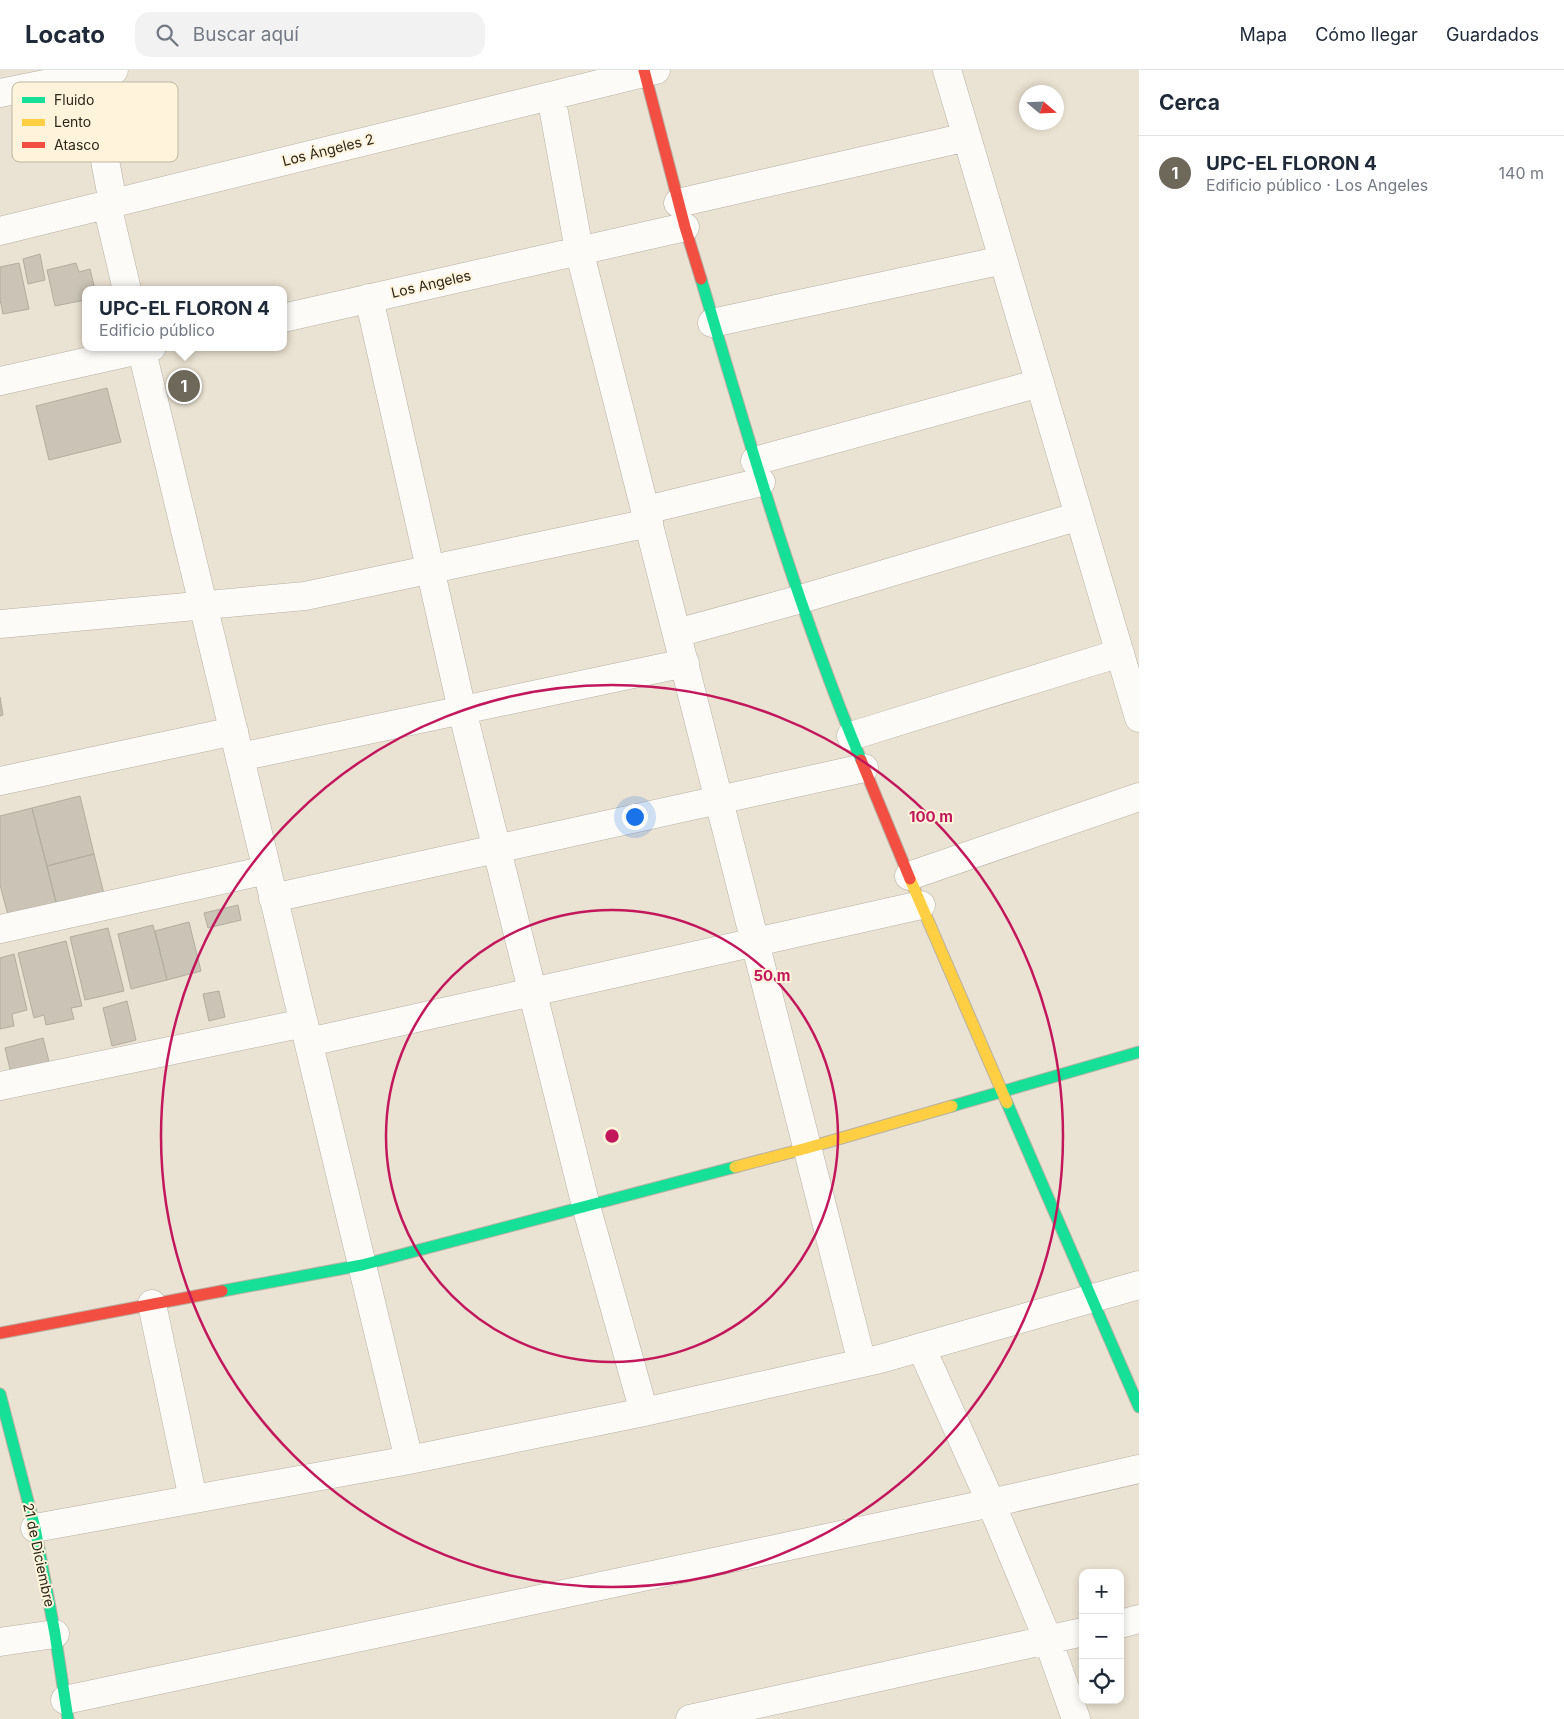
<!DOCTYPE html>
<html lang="es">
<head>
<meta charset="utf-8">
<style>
	:root { --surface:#fff; --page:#f2f2f3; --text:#1f2937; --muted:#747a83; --line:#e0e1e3; --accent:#6e685a }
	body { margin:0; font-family:Inter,sans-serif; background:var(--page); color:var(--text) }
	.controls { position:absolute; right:15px; bottom:15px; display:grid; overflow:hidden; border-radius:10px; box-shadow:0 2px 8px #0003 }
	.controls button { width:45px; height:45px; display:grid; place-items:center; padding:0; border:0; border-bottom:1px solid var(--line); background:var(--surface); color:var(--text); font:25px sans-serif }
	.compass { position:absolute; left:1019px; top:15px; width:45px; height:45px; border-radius:50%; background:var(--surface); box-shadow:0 2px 8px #0003; rotate:109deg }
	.you { position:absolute; left:634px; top:746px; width:18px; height:18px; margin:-12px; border:4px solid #fff; border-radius:50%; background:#1a73e8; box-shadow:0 0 0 8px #1a73e833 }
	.badge { display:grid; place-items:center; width:32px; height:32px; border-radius:50%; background:var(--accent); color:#fff; font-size:16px; font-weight:700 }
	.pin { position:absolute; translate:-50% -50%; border:2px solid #fff; box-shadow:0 1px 5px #0006 }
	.popup { position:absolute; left:82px; top:216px; width:205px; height:65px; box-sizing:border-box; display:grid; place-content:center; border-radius:10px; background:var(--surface); filter:drop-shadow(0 1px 4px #0005); font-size:16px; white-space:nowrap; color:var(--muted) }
	.popup b { font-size:19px; color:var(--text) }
	.popup::after { content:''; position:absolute; left:50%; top:100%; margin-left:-10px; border:10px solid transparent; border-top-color:var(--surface) }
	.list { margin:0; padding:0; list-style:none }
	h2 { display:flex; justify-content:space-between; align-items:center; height:65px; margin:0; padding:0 20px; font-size:21px }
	h2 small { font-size:16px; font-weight:400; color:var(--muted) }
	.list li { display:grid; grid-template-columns:32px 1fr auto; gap:15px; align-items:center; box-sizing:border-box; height:75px; padding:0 20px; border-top:1px solid var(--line) }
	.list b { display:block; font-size:19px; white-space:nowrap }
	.list p { margin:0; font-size:16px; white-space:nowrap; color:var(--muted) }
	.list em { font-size:16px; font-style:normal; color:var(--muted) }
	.icon { flex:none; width:28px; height:28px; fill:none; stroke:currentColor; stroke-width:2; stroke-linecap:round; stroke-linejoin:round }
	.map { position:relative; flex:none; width:1139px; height:1649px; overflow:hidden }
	header { display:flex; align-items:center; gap:30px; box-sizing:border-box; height:70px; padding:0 25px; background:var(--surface); border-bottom:1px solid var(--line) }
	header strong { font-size:24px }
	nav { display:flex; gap:28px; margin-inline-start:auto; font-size:18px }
	.search { width:350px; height:45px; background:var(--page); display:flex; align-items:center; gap:12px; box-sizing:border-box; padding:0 18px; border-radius:15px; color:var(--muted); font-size:19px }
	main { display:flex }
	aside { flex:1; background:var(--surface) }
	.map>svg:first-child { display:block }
</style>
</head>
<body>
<header>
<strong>Locato</strong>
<div class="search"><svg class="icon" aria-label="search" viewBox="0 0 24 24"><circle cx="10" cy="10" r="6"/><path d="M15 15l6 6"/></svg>Buscar aquí</div>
<nav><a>Mapa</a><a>Cómo llegar</a><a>Guardados</a></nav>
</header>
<main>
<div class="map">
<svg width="1139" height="1649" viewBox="0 0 1139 1649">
	<rect width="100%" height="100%" fill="#eae2d2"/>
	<!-- building -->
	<path fill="#cac3b6" stroke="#b3ada0" d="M 40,184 L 45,210 L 28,214 L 23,189 Z
		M 19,193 L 29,239 L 3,244 L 0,229 L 0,197 Z
		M 76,193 L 79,202 L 90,199 L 95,220 L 85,220 L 85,222 L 83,223 L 85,230 L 55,236 L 47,200 Z
		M 107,318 L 121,372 L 49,390 L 36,336 Z
		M 0,627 L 3,645 L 0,646 Z
		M 80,726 L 94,784 L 47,796 L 32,738 Z
		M 32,738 L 56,833 L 8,845 L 0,815 L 0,746 Z
		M 94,784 L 107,836 L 60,847 L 47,796 Z
		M 238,835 L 241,850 L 208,858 L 204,843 Z
		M 189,852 L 201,901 L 167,910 L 155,861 Z
		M 153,855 L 167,910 L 131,919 L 118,864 Z
		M 108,858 L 124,921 L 85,930 L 70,867 Z
		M 66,871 L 82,936 L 71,938 L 74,949 L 46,955 L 44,945 L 34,948 L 18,883 Z
		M 14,884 L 27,940 L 12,944 L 14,956 L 0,959 L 0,888 Z
		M 219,921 L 225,947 L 209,951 L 203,924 Z
		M 127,931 L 136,970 L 112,976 L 103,938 Z
		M 43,968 L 52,1003 L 13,1012 L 5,978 Z"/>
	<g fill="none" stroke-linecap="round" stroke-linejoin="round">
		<!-- street casing -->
		<g stroke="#b7b1a4" stroke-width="29">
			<path id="street" d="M 947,0 L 1139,648
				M 89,5 L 113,133
				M 0,23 L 114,0
				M 551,26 L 579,180 L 862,1293
				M 678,133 L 967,67
				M 107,135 L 127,220
				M 0,161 L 656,0
				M 369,228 L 462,640 L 586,1136 L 644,1342
				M 283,248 L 685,157
				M 712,253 L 1003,190
				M 141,277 L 409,1390
				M 0,311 L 152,277
				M 755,391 L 1040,313
				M 646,440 L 761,412
				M 0,554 L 305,526 L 649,453
				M 677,563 L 801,529 L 1079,446
				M 851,666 L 1120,583
				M 240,687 L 685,593
				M 0,711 L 234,661
				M 909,806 L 1139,727
				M 273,828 L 864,698
				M 0,859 L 267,800
				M 309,972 L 921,835
				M 0,1016 L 304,953
				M 152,1234 L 193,1429
				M 921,1277 L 991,1433 L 1048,1570 L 1076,1649
				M 35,1458 L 409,1390 L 644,1342 L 880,1289 L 1139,1215
				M 1120,1554 L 1139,1549
				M 0,1572 L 55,1564
				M 65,1630 L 991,1433 L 1139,1399
				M 690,1649 L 1083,1562"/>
		</g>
		<!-- fast casing -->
		<g stroke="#b7b1a4" stroke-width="13">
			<path id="fast" d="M 701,209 C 749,371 796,534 861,690
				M 1007,1033 L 1139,1337
				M 952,1036 L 1139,982
				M 222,1221 L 362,1195 L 735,1097
				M 0,1324 L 35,1458 L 55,1564 L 68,1649"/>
		</g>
		<!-- slow casing -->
		<g stroke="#b7b1a4" stroke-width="13">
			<path id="slow" d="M 910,809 L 1007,1033
				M 735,1097 L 807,1078 L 952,1036"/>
		</g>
		<!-- jam casing -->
		<g stroke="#b7b1a4" stroke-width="13">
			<path id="jam" d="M 644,0 L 685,157 L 701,209
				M 861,690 L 910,809
				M 0,1263 L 222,1221"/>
		</g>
		<!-- street -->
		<use href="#street" stroke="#fcfbf8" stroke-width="28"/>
		<!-- fast -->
		<use href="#fast" stroke="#16e098" stroke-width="11"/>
		<!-- slow -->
		<use href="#slow" stroke="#ffcf43" stroke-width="11"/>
		<!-- jam -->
		<use href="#jam" stroke="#f24e42" stroke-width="11"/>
	</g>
	<!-- distance rings -->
	<g fill="none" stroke="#c2185b" stroke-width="2.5">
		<circle cx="612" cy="1066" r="226"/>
		<circle cx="612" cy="1066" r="451"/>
	</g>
	<g text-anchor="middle" stroke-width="4" stroke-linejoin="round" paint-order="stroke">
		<!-- street labels -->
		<g font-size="14" fill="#2b261a" stroke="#fff4db">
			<text transform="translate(328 80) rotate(-14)" y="5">Los Ángeles 2</text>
			<text transform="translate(431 214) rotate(-13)" y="5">Los Angeles</text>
			<text transform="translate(39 1485) rotate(78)" y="5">21 de Diciembre</text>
		</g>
	</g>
	<!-- legend -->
	<rect x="12" y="12" width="166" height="80" rx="8" fill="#fff4db" stroke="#bfb6a1" stroke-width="1"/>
	<rect x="22" y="27" width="23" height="6" fill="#16e098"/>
	<rect x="22" y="49" width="23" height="7" fill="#ffcf43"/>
	<rect x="22" y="72" width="23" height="6" fill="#f24e42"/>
	<g font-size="14" fill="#2b261a">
		<text x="54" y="35">Fluido</text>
		<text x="54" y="57">Lento</text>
		<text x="54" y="80">Atasco</text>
	</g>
	<circle cx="612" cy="1066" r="8" fill="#c2185b" stroke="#fff4db" stroke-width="2.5"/>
	<g font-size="15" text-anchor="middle" font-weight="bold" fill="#c2185b" stroke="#fff4db" stroke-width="4" stroke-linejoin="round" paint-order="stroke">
		<text x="931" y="752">100 m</text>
		<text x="772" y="911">50 m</text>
	</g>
</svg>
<div class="controls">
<button>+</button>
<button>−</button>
<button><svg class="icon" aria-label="locate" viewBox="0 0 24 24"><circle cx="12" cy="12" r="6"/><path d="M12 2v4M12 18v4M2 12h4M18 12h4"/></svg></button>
</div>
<svg class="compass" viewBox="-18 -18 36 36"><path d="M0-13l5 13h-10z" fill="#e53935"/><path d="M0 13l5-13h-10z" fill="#747a83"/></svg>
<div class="you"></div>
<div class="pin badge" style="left:184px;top:316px">1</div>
<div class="popup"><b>UPC-EL FLORON 4</b>Edificio público</div>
</div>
<aside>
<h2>Cerca<small></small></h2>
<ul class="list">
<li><span class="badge">1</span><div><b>UPC-EL FLORON 4</b><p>Edificio público · Los Angeles</p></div><em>140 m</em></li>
</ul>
</aside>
</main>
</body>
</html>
